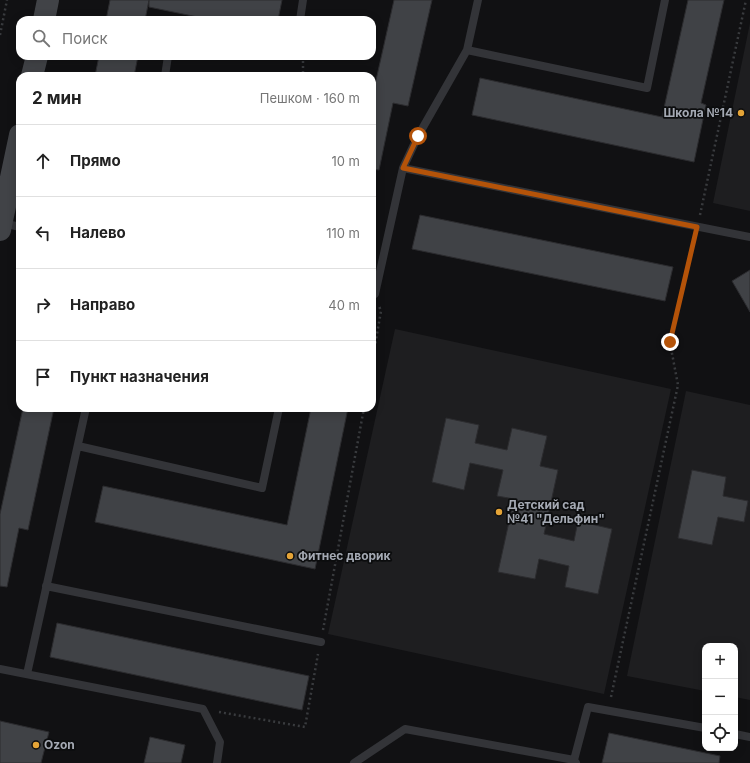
<!DOCTYPE html>
<html lang="ru">
<head>
<meta charset="utf-8">
<style>
	:root { --surface:#fff; --page:#f6f6f6; --text:#222; --muted:#767676; --line:#e0e0e0 }
	body { margin:0; font-family:Inter,sans-serif; background:var(--page); color:var(--text) }
	.controls { position:absolute; right:12px; bottom:12px; display:grid; overflow:hidden; border-radius:8px; box-shadow:0 2px 10px #0003 }
	.controls button { width:36px; height:36px; display:grid; place-items:center; padding:0; border:0; border-bottom:1px solid var(--line); background:var(--surface); color:var(--text); font:20px sans-serif }
	.stop { position:absolute; width:12px; height:12px; margin:-9px; border:3px solid #b45309; border-radius:50%; background:#fff }
	.stop.end { background:#b45309; border-color:#fff; box-shadow:0 1px 4px #0008 }
	.list { margin:0; padding:0; list-style:none }
	h2 { display:flex; justify-content:space-between; align-items:center; height:52px; margin:0; padding:0 16px; font-size:17px }
	h2 small { font-size:13px; font-weight:400; color:var(--muted) }
	.list li { display:grid; grid-template-columns:26px 1fr auto; gap:12px; align-items:center; box-sizing:border-box; height:72px; padding:0 16px; border-top:1px solid var(--line) }
	.list b { display:block; font-size:15px; white-space:nowrap }
	.list em { font-size:13px; font-style:normal; color:var(--muted) }
	.icon { flex:none; width:22px; height:22px; fill:none; stroke:currentColor; stroke-width:2; stroke-linecap:round; stroke-linejoin:round }
	.map { position:relative; flex:none; width:750px; height:763px; overflow:hidden }
	.search { position:absolute; background:var(--surface); box-shadow:0 2px 10px #0003; left:16px; top:16px; width:360px; height:44px; display:flex; align-items:center; gap:10px; box-sizing:border-box; padding:0 14px; border-radius:12px; color:var(--muted); font-size:15px }
	.panel { position:absolute; background:var(--surface); box-shadow:0 2px 10px #0003; left:16px; top:72px; width:360px; height:340px; border-radius:12px }
	.map>svg:first-child { display:block }
</style>
</head>
<body>
<div class="map">
<svg width="750" height="763" viewBox="0 0 750 763">
	<rect width="100%" height="100%" fill="#111113"/>
	<!-- built -->
	<path fill="#1e1e20" d="M 750,23 L 750,211 L 713,203 Z
		M 395,329 L 671,389 L 604,694 L 328,634 Z
		M 686,391 L 750,405 L 750,700 L 735,697 L 735,646 L 705,646 L 705,691 L 627,676 Z"/>
	<!-- building -->
	<path fill="#404246" stroke="#2c2c2f" d="M 110,0 L 149,0 L 145,20 L 106,20 Z
		M 149,0 L 282,0 L 278,20 L 212,20 L 149,7 Z
		M 394,0 L 432,0 L 408,106 L 393,103 L 379,170 L 372,169 L 372,98 Z
		M 688,0 L 724,0 L 701,103 L 706,105 L 694,162 L 472,115 L 480,78 L 662,117 Z
		M 99,56 L 138,56 L 134,76 L 95,76 Z
		M 420,215 L 673,267 L 665,301 L 412,249 Z
		M 750,270 L 750,312 L 732,281 Z
		M 23,408 L 54,408 L 28,530 L 19,528 L 7,587 L 0,586 L 0,514 Z
		M 311,408 L 348,408 L 315,569 L 95,522 L 103,486 L 287,525 Z
		M 446,418 L 479,425 L 475,443 L 507,450 L 512,428 L 547,436 L 540,466 L 558,470 L 544,534 L 574,541 L 578,521 L 612,529 L 598,594 L 565,587 L 569,566 L 539,559 L 535,579 L 498,572 L 514,499 L 497,496 L 503,470 L 470,463 L 464,490 L 432,482 Z
		M 692,470 L 726,477 L 723,496 L 748,501 L 744,522 L 718,517 L 712,545 L 678,538 Z
		M 57,623 L 309,676 L 302,710 L 50,657 Z
		M 0,721 L 49,732 L 41,763 L 0,763 Z
		M 609,733 L 720,756 L 719,763 L 602,763 Z
		M 150,737 L 185,745 L 181,763 L 144,763 Z"/>
	<g fill="none" stroke-linecap="round" stroke-linejoin="round">
		<!-- path -->
		<path stroke="#393b3e" stroke-width="2.5" stroke-dasharray="2 3" stroke-linecap="butt" d="M 0,35 L 7,0
			M 303,56 L 303,76
			M 700,215 L 746,0
			M 372,363 L 381,311 L 379,306
			M 323,630 L 364,408
			M 611,697 L 678,385 L 670,343 L 694,239
			M 219,712 L 305,727 L 318,654"/>
		<!-- lane -->
		<path stroke="#333438" stroke-width="8" d="M 300,20 L 303,0
			M 467,50 L 647,88 L 665,0
			M 165,76 L 168,56
			M 403,168 L 418,136 L 467,50 L 478,0
			M 3,223 L 20,227
			M 372,294 L 375,294 L 403,168 L 750,237
			M 78,446 L 262,488 L 279,408
			M 46,586 L 321,642
			M 0,669 L 203,709 L 220,742 L 217,763
			M 27,674 L 86,408
			M 735,734 L 750,737
			M 574,760 L 588,707 L 705,728
			M 354,763 L 405,729 L 574,760 L 576,763"/>
		<!-- secondary -->
		<path stroke="#414347" stroke-width="22" d="M 44,20 L 48,0
			M 32,76 L 37,56
			M 0,230 L 20,135"/>
	</g>
	<g fill="none" stroke-linecap="round" stroke-linejoin="round">
		<!-- route -->
		<path stroke="#b45309" stroke-width="5" d="M 418,136 L 403,168 L 697,227 L 670,342"/>
	</g>
	<!-- markers -->
	<g fill="#e5a437" stroke="#0c0d0e" stroke-width="1.5">
		<circle cx="741" cy="113" r="4"/>
		<circle cx="499" cy="512" r="4"/>
		<circle cx="290" cy="556" r="4"/>
		<circle cx="36" cy="745" r="4"/>
	</g>
	<g text-anchor="middle" stroke-width="3.5" stroke-linejoin="round" paint-order="stroke">
		<!-- poi labels -->
		<g font-size="12" font-weight="bold" fill="#a4a9b3" stroke="#0c0d0e" text-anchor="start">
			<text x="733" y="117" text-anchor="end">Школа №14</text>
			<text x="507" y="509">Детский сад<tspan x="507" dy="14">№41 "Дельфин"</tspan></text>
			<text x="298" y="560">Фитнес дворик</text>
			<text x="44" y="749">Ozon</text>
		</g>
	</g>
</svg>
<div class="controls">
<button>+</button>
<button>−</button>
<button><svg class="icon" aria-label="locate" viewBox="0 0 24 24"><circle cx="12" cy="12" r="6"/><path d="M12 2v4M12 18v4M2 12h4M18 12h4"/></svg></button>
</div>
<div class="stop" style="left:418px;top:136px"></div>
<div class="stop end" style="left:670px;top:342px"></div>
<div class="search"><svg class="icon" aria-label="search" viewBox="0 0 24 24"><circle cx="10" cy="10" r="6"/><path d="M15 15l6 6"/></svg>Поиск</div>
<section class="panel">
<h2>2 мин<small>Пешком · 160 m</small></h2>
<ul class="list">
<li><svg class="icon" aria-label="ahead" viewBox="0 0 24 24"><path d="M12 20V5M6 11l6-6 6 6"/></svg><div><b>Прямо</b></div><em>10 m</em></li>
<li><svg class="icon" aria-label="left" viewBox="0 0 24 24"><path d="M17 20v-9H6M10 6l-5 5 5 5"/></svg><div><b>Налево</b></div><em>110 m</em></li>
<li><svg class="icon" aria-label="right" viewBox="0 0 24 24"><path d="M7 20v-9h11M14 6l5 5-5 5"/></svg><div><b>Направо</b></div><em>40 m</em></li>
<li><svg class="icon" aria-label="arrive" viewBox="0 0 24 24"><path d="M6 21V4h12l-3 4 3 4H6"/></svg><div><b>Пункт назначения</b></div></li>
</ul>
</section>
</div>
</body>
</html>
